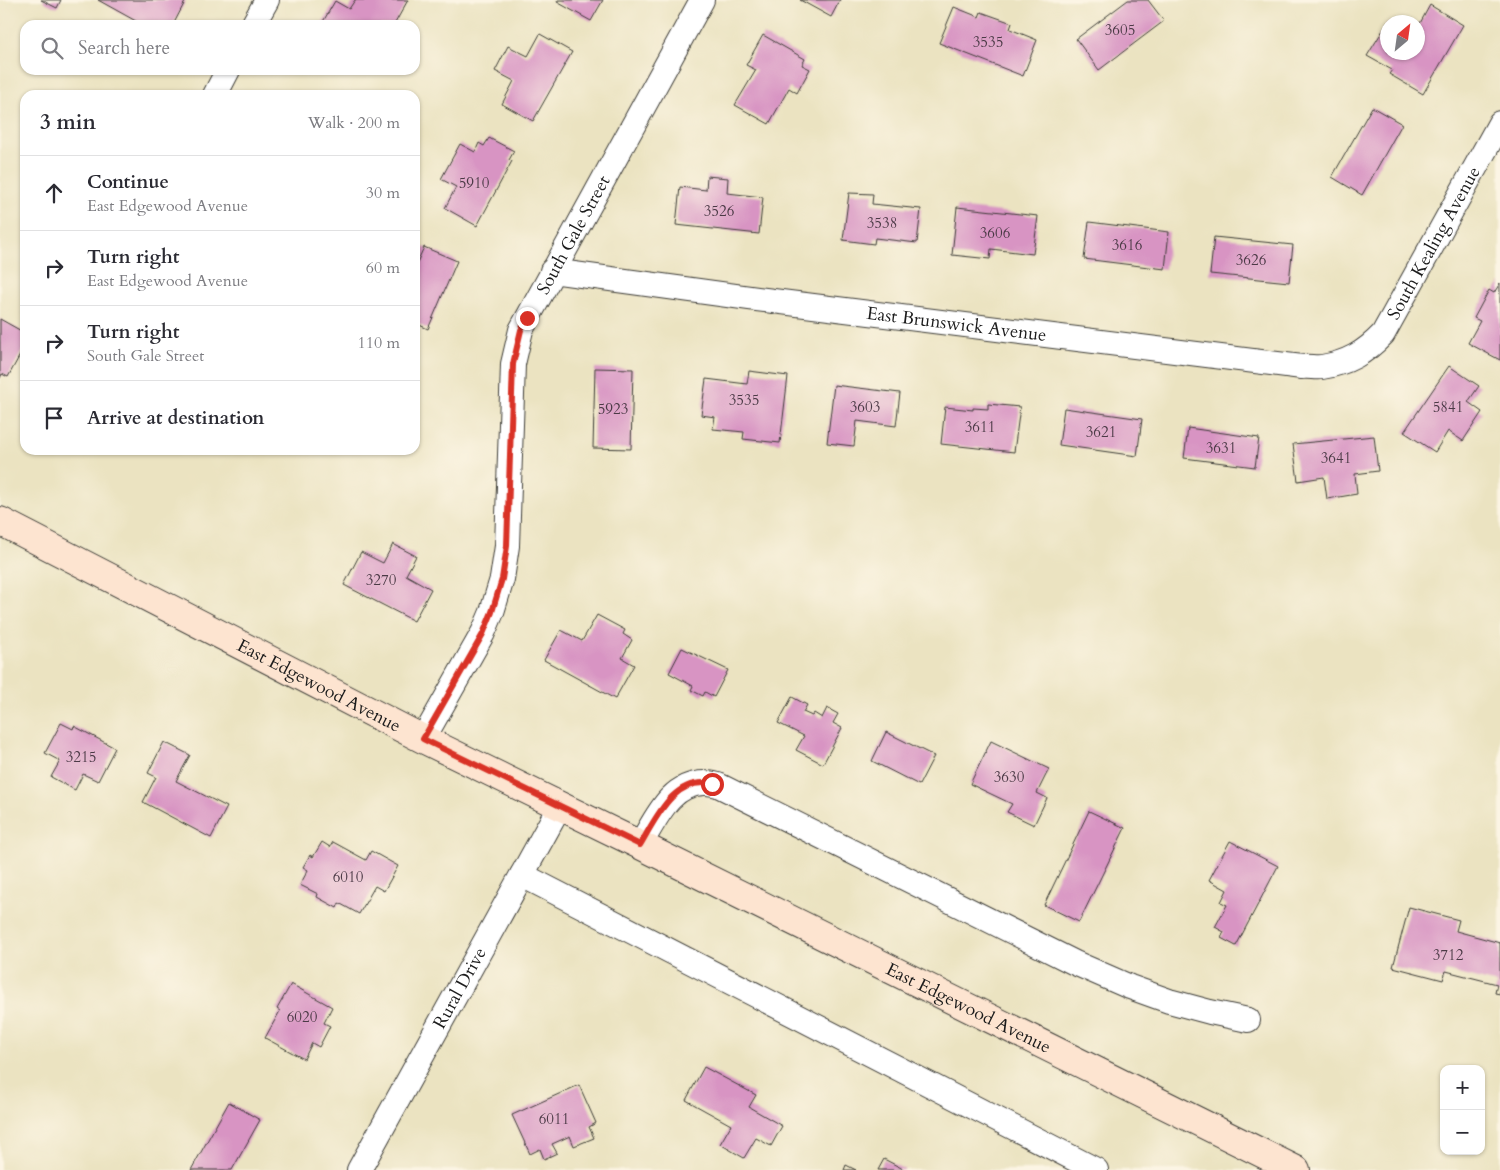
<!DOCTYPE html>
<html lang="en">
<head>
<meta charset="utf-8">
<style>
	:root { --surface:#fff; --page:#f7f7f7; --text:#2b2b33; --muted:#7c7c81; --line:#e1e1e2 }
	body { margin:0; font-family:Cardo,serif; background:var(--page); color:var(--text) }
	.controls { position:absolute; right:15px; bottom:15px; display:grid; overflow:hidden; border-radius:10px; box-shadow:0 1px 4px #0004 }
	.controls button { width:45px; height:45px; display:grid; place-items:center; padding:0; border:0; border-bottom:1px solid var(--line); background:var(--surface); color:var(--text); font:25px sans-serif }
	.compass { position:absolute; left:1380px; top:15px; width:45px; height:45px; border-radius:50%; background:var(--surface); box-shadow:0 1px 4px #0004; rotate:29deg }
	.stop { position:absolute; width:15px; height:15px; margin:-11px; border:4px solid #d93025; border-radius:50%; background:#fff }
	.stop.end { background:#d93025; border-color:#fff; box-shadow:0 1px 5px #0008 }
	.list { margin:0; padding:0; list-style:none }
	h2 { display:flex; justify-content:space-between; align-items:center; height:65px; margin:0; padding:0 20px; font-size:21px }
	h2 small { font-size:16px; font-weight:400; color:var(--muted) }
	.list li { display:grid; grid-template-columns:32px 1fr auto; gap:15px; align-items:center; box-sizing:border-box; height:75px; padding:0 20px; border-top:1px solid var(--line) }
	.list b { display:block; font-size:19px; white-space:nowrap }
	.list p { margin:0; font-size:16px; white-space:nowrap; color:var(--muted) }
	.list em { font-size:16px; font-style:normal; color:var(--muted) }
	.icon { flex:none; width:28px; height:28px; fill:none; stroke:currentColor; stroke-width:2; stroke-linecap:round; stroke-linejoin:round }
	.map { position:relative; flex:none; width:1500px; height:1170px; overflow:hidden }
	.search { position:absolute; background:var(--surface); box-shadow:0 1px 4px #0004; left:20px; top:20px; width:400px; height:55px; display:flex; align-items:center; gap:12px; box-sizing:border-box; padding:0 18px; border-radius:15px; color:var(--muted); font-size:19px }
	.panel { position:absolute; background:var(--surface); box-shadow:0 1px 4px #0004; left:20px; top:90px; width:400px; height:365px; border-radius:15px }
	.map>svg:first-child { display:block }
</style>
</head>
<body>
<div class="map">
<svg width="1500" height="1170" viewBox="0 0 1500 1170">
	<rect width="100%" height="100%" fill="#fcf5e5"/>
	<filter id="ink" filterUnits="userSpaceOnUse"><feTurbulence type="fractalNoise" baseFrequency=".02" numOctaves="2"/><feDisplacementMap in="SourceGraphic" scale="10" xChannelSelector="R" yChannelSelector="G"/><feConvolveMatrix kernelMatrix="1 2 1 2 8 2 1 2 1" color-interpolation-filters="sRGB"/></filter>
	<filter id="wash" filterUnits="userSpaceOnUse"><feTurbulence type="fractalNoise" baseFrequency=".0096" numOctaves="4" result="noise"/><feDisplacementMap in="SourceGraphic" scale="20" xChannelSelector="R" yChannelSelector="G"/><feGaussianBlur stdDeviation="1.12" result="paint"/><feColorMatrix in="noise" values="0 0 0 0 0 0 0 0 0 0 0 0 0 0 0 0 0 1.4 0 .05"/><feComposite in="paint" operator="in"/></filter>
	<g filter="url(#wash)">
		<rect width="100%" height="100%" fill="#ebe3c1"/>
		<g id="blocks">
			<!-- building -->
			<path fill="#d894c3" d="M 41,0 L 61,0 L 57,8 Z
				M 98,0 L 186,0 L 173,25 L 143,25 Z
				M 355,0 L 408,0 L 394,25 L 321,25 L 335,1 L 349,9 Z
				M 558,0 L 603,0 L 591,21 L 557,2 Z
				M 800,0 L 840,0 L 831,17 Z
				M 1128,0 L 1148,0 L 1164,21 L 1099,70 L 1076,39 Z
				M 1430,5 L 1463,25 L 1423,94 L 1389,74 L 1392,70 L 1367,56 L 1388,22 L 1388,52 L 1418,52 L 1418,27 Z
				M 954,7 L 979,17 L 981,12 L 1012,23 L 1010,29 L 1037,40 L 1023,76 L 939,43 Z
				M 540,34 L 572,52 L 533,121 L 502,104 L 514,81 L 495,71 L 508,46 L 528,56 Z
				M 763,35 L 805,59 L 802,65 L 810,69 L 797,93 L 789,88 L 769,124 L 735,105 L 756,70 L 746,65 Z
				M 1372,107 L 1402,124 L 1362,195 L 1332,177 Z
				M 489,138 L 514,151 L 509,160 L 512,161 L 477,226 L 445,208 L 456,187 L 441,179 L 460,144 L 475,152 L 479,143 L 484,146 Z
				M 707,176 L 728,178 L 727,193 L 763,197 L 759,234 L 676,225 L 680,187 L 706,190 Z
				M 849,193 L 873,194 L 872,204 L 921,209 L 917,243 L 875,238 L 874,244 L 843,240 Z
				M 957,207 L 1038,216 L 1033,254 L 991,249 L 990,259 L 952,255 Z
				M 1089,222 L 1169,232 L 1165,269 L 1084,259 Z
				M 1214,237 L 1293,245 L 1289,282 L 1210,274 Z
				M 424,247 L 457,261 L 428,329 L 415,323 L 415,267 Z
				M 1500,283 L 1500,360 L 1468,343 L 1480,321 L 1474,318 L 1489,290 L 1494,293 Z
				M 0,319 L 25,333 L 25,346 L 8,377 L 2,374 L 0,378 Z
				M 1449,366 L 1479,386 L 1468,402 L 1482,412 L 1463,441 L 1448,431 L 1435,452 L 1404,432 Z
				M 595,368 L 633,369 L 631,449 L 593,448 Z
				M 749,371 L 788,376 L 780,443 L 743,439 L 744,432 L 713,429 L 715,417 L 701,415 L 706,379 L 747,384 Z
				M 834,385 L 900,393 L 896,426 L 857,421 L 854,446 L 827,443 Z
				M 988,404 L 1020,407 L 1014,452 L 941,444 L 945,407 L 973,410 L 973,408 L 988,409 Z
				M 1064,408 L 1142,419 L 1137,456 L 1059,445 Z
				M 1188,428 L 1259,438 L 1255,467 L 1184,458 Z
				M 1374,436 L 1378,471 L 1355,474 L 1357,494 L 1327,499 L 1324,477 L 1298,481 L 1293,444 Z
				M 393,544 L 416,556 L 406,575 L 431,589 L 414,621 L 344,585 L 361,552 L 383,563 Z
				M 597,615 L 625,630 L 623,634 L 632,640 L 622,658 L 634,665 L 615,699 L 544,660 L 561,630 L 582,641 Z
				M 682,648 L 728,670 L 714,697 L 705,692 L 703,696 L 691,690 L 693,686 L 669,673 Z
				M 792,697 L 807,705 L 803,712 L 812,716 L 814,713 L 822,718 L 827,708 L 838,714 L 833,723 L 842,728 L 823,764 L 796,750 L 804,736 L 778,723 Z
				M 61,723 L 73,729 L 74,726 L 115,748 L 98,781 L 83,774 L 75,790 L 51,777 L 60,761 L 45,753 Z
				M 886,732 L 934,756 L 919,785 L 872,761 Z
				M 991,741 L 1049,769 L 1037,793 L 1047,798 L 1034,825 L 1007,812 L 1012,804 L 970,784 Z
				M 164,742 L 190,755 L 176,781 L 227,807 L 211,838 L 143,802 L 156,777 L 148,773 Z
				M 1089,811 L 1125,828 L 1079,922 L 1044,905 Z
				M 1230,841 L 1278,866 L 1236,946 L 1221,938 L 1224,932 L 1215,927 L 1227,905 L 1221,902 L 1227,890 L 1209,880 Z
				M 322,842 L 330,847 L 333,842 L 366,860 L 371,851 L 398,866 L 384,891 L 375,886 L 359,914 L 339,903 L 337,908 L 317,897 L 318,894 L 300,885 L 308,870 L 303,867 L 310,855 L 313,857 Z
				M 1409,907 L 1459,920 L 1456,931 L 1500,943 L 1500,994 L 1495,993 L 1497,984 L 1446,971 L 1443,980 L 1393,967 Z
				M 291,984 L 332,1007 L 324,1023 L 330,1026 L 319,1047 L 312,1043 L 304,1059 L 265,1038 L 280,1011 L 277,1009 Z
				M 704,1067 L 756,1095 L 749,1107 L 782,1126 L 771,1146 L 756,1138 L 744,1158 L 720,1144 L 731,1125 L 686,1100 Z
				M 579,1085 L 596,1123 L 589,1127 L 594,1138 L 574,1146 L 570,1136 L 552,1144 L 557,1153 L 544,1159 L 540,1149 L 530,1154 L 512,1115 Z
				M 229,1102 L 260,1120 L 232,1170 L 191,1170 Z
				M 884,1159 L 905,1170 L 878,1170 Z
				M 846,1165 L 856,1170 L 844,1170 Z"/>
		</g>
	</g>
	<g filter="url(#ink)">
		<use href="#blocks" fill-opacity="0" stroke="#3b3a35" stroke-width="1"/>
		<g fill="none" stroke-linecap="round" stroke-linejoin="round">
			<!-- street casing -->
			<g stroke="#3b3a35" stroke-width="26">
				<g id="street">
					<path d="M 253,25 L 267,0"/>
					<path d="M 215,95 L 228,70"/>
					<path id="s1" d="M 552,271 L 757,299 L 1302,367 C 1309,366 1315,368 1322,367 C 1347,363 1365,353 1383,334 L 1500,123"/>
					<path id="s2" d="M 423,739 L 483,633 L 492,612 L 502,579 L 507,546 L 513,364 L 521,330 L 702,0"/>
					<path d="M 640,845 C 656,819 670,782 706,783 C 710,783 714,784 718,785 L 1075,963 L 1130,987 L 1169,1001 L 1210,1012 L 1248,1020"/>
					<path d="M 522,875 L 1096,1170"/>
					<path id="s3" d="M 359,1170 L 560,806"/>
				</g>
			</g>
			<!-- secondary casing -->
			<g stroke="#3b3a35" stroke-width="30">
				<g id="secondary">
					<path id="s4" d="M 0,521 L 423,739 L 640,845 L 1296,1170"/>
				</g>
			</g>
			<!-- street -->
			<use href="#street" stroke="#fff" stroke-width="24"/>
			<!-- secondary -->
			<use href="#secondary" stroke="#fde4d0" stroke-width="28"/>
		</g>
	</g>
	<g fill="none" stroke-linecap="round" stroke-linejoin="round" filter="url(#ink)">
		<!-- route -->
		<path stroke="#d93025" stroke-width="6" d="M 527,318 L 521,330 L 513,364 L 507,546 L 502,579 L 492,612 L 483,634 L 423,739 L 640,845 C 656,818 674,776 712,784"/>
	</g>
	<g text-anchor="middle" stroke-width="4" stroke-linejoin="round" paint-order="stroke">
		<!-- number labels -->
		<g font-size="15" fill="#4b3a46">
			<text x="1120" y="35">3605</text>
			<text x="988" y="47">3535</text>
			<text x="474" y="188">5910</text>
			<text x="719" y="216">3526</text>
			<text x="882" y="228">3538</text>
			<text x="995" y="238">3606</text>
			<text x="1127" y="250">3616</text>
			<text x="1251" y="265">3626</text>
			<text x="744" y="405">3535</text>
			<text x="865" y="412">3603</text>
			<text x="1448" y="412">5841</text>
			<text x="613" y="414">5923</text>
			<text x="980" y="432">3611</text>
			<text x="1101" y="437">3621</text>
			<text x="1221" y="453">3631</text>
			<text x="1336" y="463">3641</text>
			<text x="381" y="585">3270</text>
			<text x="81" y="762">3215</text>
			<text x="1009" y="782">3630</text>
			<text x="348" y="882">6010</text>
			<text x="1448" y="960">3712</text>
			<text x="302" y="1022">6020</text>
			<text x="554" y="1124">6011</text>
		</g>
		<!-- street labels -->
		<g font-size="18" fill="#1c1c1c" stroke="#fcf5e5">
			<text dy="6" stroke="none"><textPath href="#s2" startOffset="538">South Gale Street</textPath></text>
			<text dy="6" stroke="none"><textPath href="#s1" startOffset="951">South Kealing Avenue</textPath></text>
			<text dy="6" stroke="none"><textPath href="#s1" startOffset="408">East Brunswick Avenue</textPath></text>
			<text dy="6" stroke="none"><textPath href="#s4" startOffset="359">East Edgewood Avenue</textPath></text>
			<text dy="6" stroke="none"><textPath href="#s3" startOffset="208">Rural Drive</textPath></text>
			<text dy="6" stroke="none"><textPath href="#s4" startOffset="1084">East Edgewood Avenue</textPath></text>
		</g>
	</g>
</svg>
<div class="controls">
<button>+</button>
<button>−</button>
</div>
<svg class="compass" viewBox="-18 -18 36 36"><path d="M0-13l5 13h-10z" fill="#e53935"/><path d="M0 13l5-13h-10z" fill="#7c7c81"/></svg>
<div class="stop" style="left:712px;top:784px"></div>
<div class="stop end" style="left:527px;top:318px"></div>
<div class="search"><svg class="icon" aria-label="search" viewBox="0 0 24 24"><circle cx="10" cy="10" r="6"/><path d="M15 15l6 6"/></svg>Search here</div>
<section class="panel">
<h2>3 min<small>Walk · 200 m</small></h2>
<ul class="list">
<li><svg class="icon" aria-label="ahead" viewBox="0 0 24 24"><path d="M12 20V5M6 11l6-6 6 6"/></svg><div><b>Continue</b><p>East Edgewood Avenue</p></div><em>30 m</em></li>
<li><svg class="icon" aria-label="right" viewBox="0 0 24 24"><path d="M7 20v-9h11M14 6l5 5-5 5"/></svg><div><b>Turn right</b><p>East Edgewood Avenue</p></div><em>60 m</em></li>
<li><svg class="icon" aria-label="right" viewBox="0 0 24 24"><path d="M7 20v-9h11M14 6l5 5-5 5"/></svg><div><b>Turn right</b><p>South Gale Street</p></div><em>110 m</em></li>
<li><svg class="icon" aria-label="arrive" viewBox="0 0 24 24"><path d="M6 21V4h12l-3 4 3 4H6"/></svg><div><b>Arrive at destination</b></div></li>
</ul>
</section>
</div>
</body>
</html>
